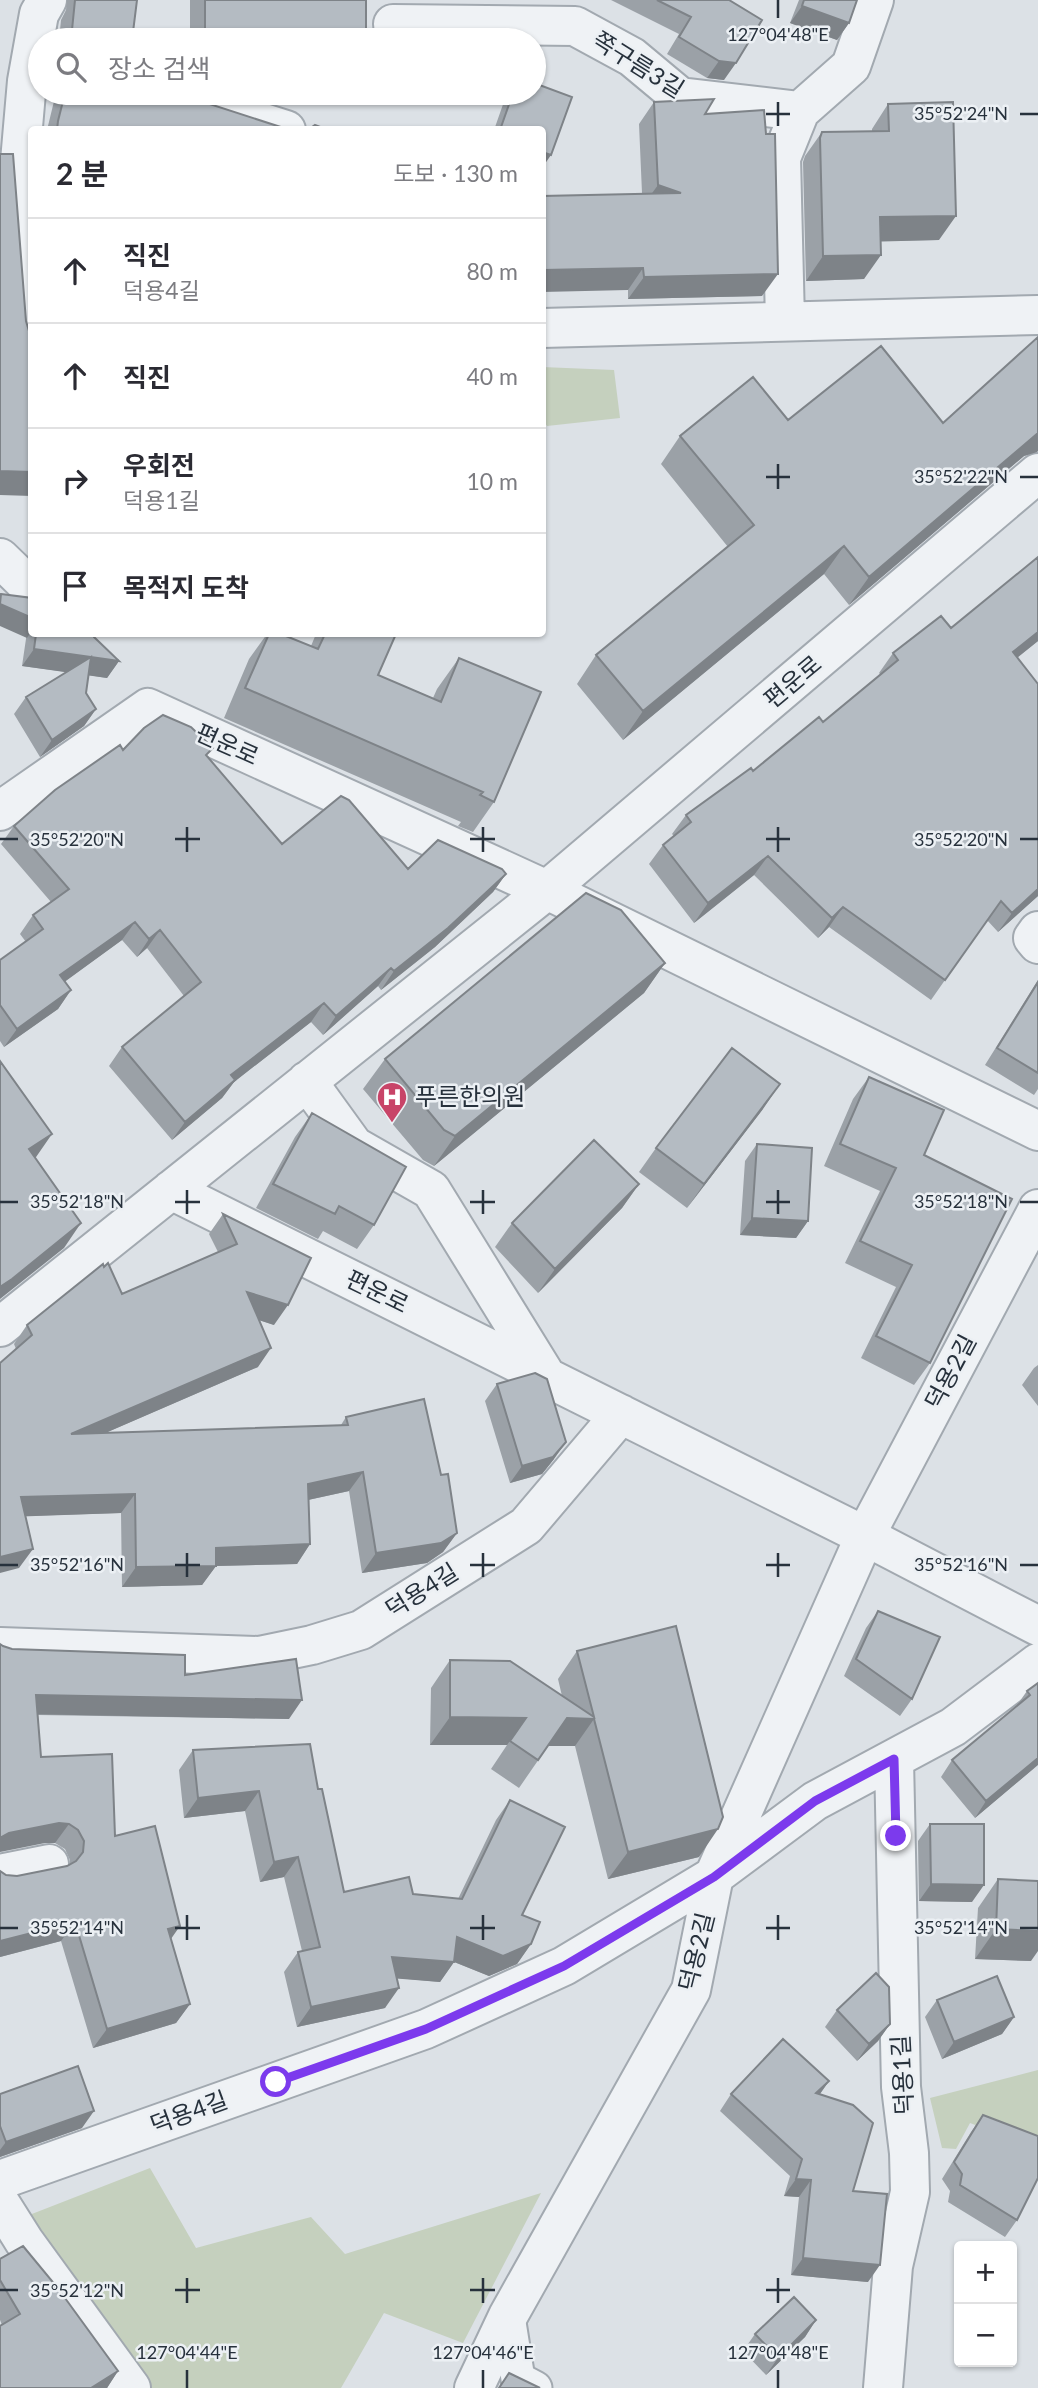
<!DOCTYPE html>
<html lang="ko">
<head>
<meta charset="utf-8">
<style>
	:root { --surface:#fff; --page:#f7f7f7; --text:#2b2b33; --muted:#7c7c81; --line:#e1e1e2 }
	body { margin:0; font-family:Lato,"Noto Sans KR",sans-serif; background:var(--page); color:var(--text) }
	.controls { position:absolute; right:21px; bottom:21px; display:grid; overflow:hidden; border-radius:7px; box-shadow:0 2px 5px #0004 }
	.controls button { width:63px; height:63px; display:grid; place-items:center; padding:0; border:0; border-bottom:2px solid var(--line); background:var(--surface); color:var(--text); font:35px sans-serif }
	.stop { position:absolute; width:21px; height:21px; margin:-16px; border:5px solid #7c3aed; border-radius:50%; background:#fff }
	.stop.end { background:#7c3aed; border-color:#fff; box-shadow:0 2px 7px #0008 }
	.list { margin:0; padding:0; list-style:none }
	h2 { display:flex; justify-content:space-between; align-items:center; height:91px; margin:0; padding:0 28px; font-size:30px }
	h2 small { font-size:23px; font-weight:400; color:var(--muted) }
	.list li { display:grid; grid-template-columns:46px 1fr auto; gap:21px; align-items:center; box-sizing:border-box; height:105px; padding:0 28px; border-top:2px solid var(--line) }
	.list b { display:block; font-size:26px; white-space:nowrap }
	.list p { margin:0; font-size:23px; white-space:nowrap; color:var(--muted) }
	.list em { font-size:23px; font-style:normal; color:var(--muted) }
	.icon { flex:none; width:38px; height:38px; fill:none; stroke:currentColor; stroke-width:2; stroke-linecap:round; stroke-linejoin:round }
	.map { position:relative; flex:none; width:1038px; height:2388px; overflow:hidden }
	.search { position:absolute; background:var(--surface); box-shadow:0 2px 5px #0004; left:28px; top:28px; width:518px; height:77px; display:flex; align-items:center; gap:18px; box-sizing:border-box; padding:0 24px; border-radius:38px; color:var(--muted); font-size:26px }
	.panel { position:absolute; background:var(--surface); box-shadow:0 2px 5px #0004; left:28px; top:126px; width:518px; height:511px; border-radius:7px }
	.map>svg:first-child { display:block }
</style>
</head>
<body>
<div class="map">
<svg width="1038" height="2388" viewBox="0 0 1038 2388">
	<rect width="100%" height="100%" fill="#dce1e6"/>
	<!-- green -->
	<path fill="#c5d0be" d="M 542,367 L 614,370 L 620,418 L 547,426 L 543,420 Z
		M 1038,2070 L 1038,2149 L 970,2123 L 956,2149 L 942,2148 L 930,2098 Z
		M 150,2168 L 196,2248 L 311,2217 L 345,2254 L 541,2193 L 463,2343 L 384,2313 L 341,2388 L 139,2388 L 19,2219 Z"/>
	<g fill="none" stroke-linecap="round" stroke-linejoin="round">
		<!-- pedestrian casing -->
		<g stroke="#a2a9b0" stroke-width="37">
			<path id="pedestrian" d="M 508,2316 L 518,2379 L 535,2388"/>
		</g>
		<!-- minor casing -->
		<g stroke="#a2a9b0" stroke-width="42">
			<path id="minor" d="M 393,24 L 575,26 L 632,57 L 680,97 L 800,111
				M 149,93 L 175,95 L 286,130
				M 785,321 L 781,158 L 800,111 L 851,66 L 874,0
				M 542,328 L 1038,315
				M 31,343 L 18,184 L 27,81 L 39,14 L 47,0
				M 0,558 L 32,589
				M 0,811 L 148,708 L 547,890 L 1038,1131
				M 1038,931 L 1033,938 L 1038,944
				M 307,1081 L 354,1146 L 431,1190 L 546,1376
				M 171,1190 L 865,1536 L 1038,1626
				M 0,1327 L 547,890 L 1038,473
				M 0,1647 L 259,1656 L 312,1645 L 361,1630 L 526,1526 L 621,1414
				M 0,1874 L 49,1864
				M 0,2180 L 426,2029 L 564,1966 L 714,1876 L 815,1801 L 953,1727 L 1038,1663
				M 0,2203 L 24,2241 L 131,2388
				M 474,2388 L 508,2316 L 691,1990 L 714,1876 L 865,1536 L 1038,1209
				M 883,2388 L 893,2266 L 910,2192 L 909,2153 L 901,2087 L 894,1759"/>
		</g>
		<!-- pedestrian -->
		<use href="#pedestrian" stroke="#eff2f5" stroke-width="33"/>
		<!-- minor -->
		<use href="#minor" stroke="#eff2f5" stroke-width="38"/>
	</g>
	<!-- wall -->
	<path fill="#9ba1a7" d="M 67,0 L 137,0 L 132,40 L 59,40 L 61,20 L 66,10 Z
		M 190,0 L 366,0 L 366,40 L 190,40 Z
		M 611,0 L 729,0 L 724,80 L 707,78 L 667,54 L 679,34 Z
		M 799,0 L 857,0 L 849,23 L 837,40 L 790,23 Z
		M 56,93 L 156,93 L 290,130 L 47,130 Z
		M 507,93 L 534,93 L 542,130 L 494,130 Z
		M 654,102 L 705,114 L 762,296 L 628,299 L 628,290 L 642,193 L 639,124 Z
		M 888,104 L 939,240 L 880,241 L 864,279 L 806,281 L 803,162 L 805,156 L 822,132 L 872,131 L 872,129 Z
		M 788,420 L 943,423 L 1037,452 L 1024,456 L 849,605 L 824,574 L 623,740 L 577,684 L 596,655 L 728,547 L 661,464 L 680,436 Z
		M 1038,557 L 1038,641 L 1017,658 L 1038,896 L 998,932 L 987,920 L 931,1000 L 829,927 L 818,938 L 754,875 L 694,923 L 649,864 L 663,845 L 674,836 L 672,834 L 686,815 L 753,771 L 823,722 L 881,675 L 879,673 L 893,653 L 951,628 Z
		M 32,598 L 32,634 L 94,634 L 94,637 L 119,661 L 107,678 L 88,675 L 86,693 L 96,709 L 84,726 L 40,757 L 14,714 L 26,697 L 67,672 L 22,666 Z
		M 267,634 L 281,634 L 311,646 L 316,634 L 396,634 L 378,675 L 433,698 L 437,689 L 459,658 L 494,802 L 473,832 L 458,826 L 461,822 L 224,718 L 249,659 Z
		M 123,750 L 207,756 L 282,844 L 408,869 L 506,874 L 493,892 L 435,947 L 381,990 L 378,986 L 323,1035 L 311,1022 L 234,1082 L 222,1098 L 172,1140 L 109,1066 L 122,1047 L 184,996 L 147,948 L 137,957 L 122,940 L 65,981 L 71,990 L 58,1009 L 4,1047 L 0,1041 L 0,960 L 26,942 L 20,934 L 33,915 L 51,902 L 1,844 L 14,826 Z
		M 665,963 L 644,993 L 434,1166 L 423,1160 L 363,1089 L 385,1059 Z
		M 1038,980 L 1038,1089 L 1034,1095 L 985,1065 Z
		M 869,1077 L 924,1155 L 930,1363 L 914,1385 L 861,1358 L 896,1287 L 845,1263 L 880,1191 L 824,1166 L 853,1099 Z
		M 763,1109 L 687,1208 L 639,1172 L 656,1148 Z
		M 312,1113 L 374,1225 L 357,1249 L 323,1231 L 318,1239 L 256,1208 L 295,1137 Z
		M 757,1144 L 808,1221 L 796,1238 L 740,1235 L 745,1161 Z
		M 639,1184 L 622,1208 L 538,1293 L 495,1247 L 512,1223 Z
		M 223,1214 L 274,1325 L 259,1320 L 258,1367 L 105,1433 L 341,1425 L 346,1417 L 441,1475 L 457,1533 L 443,1552 L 427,1563 L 362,1573 L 349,1491 L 308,1500 L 310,1544 L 297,1564 L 216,1566 L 202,1585 L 122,1587 L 121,1513 L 25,1516 L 19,1568 L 16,1349 L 14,1344 L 27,1325 L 122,1294 L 218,1252 L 209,1234 Z
		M 1038,1365 L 1038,1406 L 1022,1385 L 1034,1368 Z
		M 497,1384 L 554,1459 L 542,1474 L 510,1483 L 485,1401 Z
		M 878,1611 L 912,1699 L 900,1716 L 844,1676 L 866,1628 Z
		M 3,1646 L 12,1649 L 185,1675 L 289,1719 L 38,1715 L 41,1757 L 115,1836 L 171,1939 L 190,2004 L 176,2023 L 93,2048 L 61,1941 L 0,1957 L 0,1871 L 6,1875 L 17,1876 L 67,1866 L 70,1865 L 70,1860 L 65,1849 L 55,1843 L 45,1843 Z
		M 577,1651 L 699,1857 L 608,1879 L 575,1746 L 548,1746 L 519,1788 L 491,1769 L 507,1745 L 430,1745 L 431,1688 L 450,1660 L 562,1696 L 558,1679 Z
		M 1038,1683 L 1034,1768 L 975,1818 L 941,1777 L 952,1760 L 1015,1708 L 1027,1691 Z
		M 193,1750 L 318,1789 L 344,1892 L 413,1894 L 458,1899 L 496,1820 L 510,1800 L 522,1915 L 531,1944 L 517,1964 L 489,1976 L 454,1962 L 440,1982 L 397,1978 L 385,2008 L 297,2027 L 284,1972 L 298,1952 L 302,1951 L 284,1877 L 260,1882 L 245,1811 L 184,1818 L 179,1770 Z
		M 930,1824 L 972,1902 L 919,1901 L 918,1841 Z
		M 998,1879 L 1031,1961 L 975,1959 L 978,1908 Z
		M 937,2000 L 1014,2017 L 1002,2034 L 942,2059 L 925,2017 Z
		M 837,2010 L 890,2024 L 878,2041 L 857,2061 L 825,2027 Z
		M 829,2081 L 820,2094 L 853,2191 L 868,2282 L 791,2275 L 799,2197 L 784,2196 L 790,2176 L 720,2111 L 731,2094 Z
		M 0,2094 L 82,2128 L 0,2157 Z
		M 983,2115 L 1017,2220 L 1005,2237 L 948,2202 L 950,2191 L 942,2179 L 971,2132 Z
		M 0,2259 L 118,2371 L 107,2388 L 0,2388 L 2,2325 L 0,2320 Z
		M 816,2320 L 805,2337 L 766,2375 L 743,2351 L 755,2334 Z"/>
	<!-- shaded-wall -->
	<path fill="#7e8388" d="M 802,6 L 849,23 L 837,40 L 790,23 Z
		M 719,61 L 736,63 L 724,80 L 707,78 Z
		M 241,93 L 356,93 L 352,99 L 263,100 Z
		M 542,152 L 551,155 L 542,168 Z
		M 658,185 L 681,193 L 642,207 Z
		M 956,216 L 939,240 L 863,242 L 880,217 Z
		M 881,255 L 864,279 L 806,281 L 823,256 Z
		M 643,268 L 628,290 L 542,292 L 542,270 Z
		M 778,274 L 762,296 L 628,299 L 644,277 Z
		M 1038,433 L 1038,451 L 1037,452 L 1024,456 L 849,605 L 869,577 Z
		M 0,471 L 32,472 L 32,496 L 0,495 Z
		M 844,546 L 824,574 L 623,740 L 643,711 Z
		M 0,604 L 32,618 L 32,630 L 27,638 L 0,626 Z
		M 1038,632 L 1038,641 L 999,672 L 1013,652 Z
		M 34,649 L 119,661 L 107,678 L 22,666 Z
		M 96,709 L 84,726 L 40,757 L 52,740 Z
		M 768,856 L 754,875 L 694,923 L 708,903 Z
		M 506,874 L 493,892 L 435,947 L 381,990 L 394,971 Z
		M 1038,889 L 1038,896 L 998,932 L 1012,913 Z
		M 843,907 L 829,927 L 818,938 L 832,918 Z
		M 135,922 L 122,940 L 48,994 L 60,975 Z
		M 160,930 L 147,948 L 137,957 L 149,939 Z
		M 665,963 L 644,993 L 434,1166 L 455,1136 Z
		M 391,968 L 378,986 L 323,1035 L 336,1016 Z
		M 71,990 L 58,1009 L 4,1047 L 17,1029 Z
		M 324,1003 L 311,1022 L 234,1082 L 222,1098 L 172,1140 L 185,1122 L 231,1075 Z
		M 780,1084 L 763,1109 L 687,1208 L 704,1184 Z
		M 52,1134 L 34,1160 L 29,1149 Z
		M 639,1184 L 622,1208 L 538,1293 L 555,1269 Z
		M 752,1218 L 808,1221 L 796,1238 L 740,1235 Z
		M 81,1223 L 64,1248 L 0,1299 L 0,1287 Z
		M 247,1292 L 288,1305 L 274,1325 L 234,1312 Z
		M 271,1348 L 258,1367 L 57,1454 L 71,1434 Z
		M 566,1442 L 554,1459 L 542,1474 L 510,1483 L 522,1466 Z
		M 363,1472 L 349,1491 L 294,1503 L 308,1484 Z
		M 135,1494 L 121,1513 L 7,1517 L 21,1497 Z
		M 457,1533 L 443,1552 L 427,1563 L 362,1573 L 376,1553 Z
		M 310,1544 L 297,1564 L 216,1566 L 202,1585 L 122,1587 L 136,1567 L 216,1548 Z
		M 33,1549 L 19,1568 L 0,1573 L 0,1557 Z
		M 36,1695 L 302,1700 L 289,1719 L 23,1714 Z
		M 450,1717 L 526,1718 L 507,1745 L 430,1745 Z
		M 567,1718 L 594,1719 L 575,1746 L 548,1746 Z
		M 1038,1758 L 1038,1765 L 975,1818 L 986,1801 Z
		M 259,1791 L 245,1811 L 184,1818 L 198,1798 Z
		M 59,1823 L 69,1824 L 55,1843 L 45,1843 L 0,1852 L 0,1838 L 9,1833 Z
		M 718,1829 L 699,1857 L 608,1879 L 628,1852 Z
		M 298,1857 L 284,1877 L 260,1882 L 274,1862 Z
		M 931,1884 L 984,1885 L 972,1902 L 919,1901 Z
		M 75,1922 L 61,1941 L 0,1957 L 0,1941 Z
		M 180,1926 L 166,1946 L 168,1929 Z
		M 996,1929 L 1038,1931 L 1038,1951 L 1031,1961 L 975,1959 Z
		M 457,1937 L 531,1944 L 517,1964 L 489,1976 L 442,1957 Z
		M 392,1957 L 454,1962 L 440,1982 L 378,1977 Z
		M 399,1988 L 385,2008 L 297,2027 L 311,2007 Z
		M 190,2004 L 176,2023 L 93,2048 L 107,2029 Z
		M 1014,2017 L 1002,2034 L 942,2059 L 954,2042 Z
		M 890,2024 L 878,2041 L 857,2061 L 869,2044 Z
		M 829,2081 L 817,2098 L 816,2093 Z
		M 94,2111 L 82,2128 L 0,2157 L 0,2150 L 6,2142 Z
		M 796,2179 L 811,2180 L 799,2197 L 784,2196 Z
		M 803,2258 L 880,2265 L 868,2282 L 791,2275 Z
		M 816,2320 L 805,2337 L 766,2375 L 778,2358 Z
		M 118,2371 L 107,2388 L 91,2388 Z"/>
	<!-- building -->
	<path fill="#b4bbc2" stroke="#7e8388" stroke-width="2" d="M 75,0 L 137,0 L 132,40 L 71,40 Z
		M 205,0 L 366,0 L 366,40 L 205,40 Z
		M 657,0 L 729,0 L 762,20 L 736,63 L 719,61 L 679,37 L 691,17 Z
		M 804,0 L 857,0 L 849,23 L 802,6 Z
		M 534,83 L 572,97 L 551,155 L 542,152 L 542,130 L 500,130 L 513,93 L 534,93 Z
		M 65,93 L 156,93 L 162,94 L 185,96 L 290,130 L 57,130 L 58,121 Z
		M 714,99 L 705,114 L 764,110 L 766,134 L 775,134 L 778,274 L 644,277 L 643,268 L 542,270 L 542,196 L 681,193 L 658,185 L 654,102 Z
		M 953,102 L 956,216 L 880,217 L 881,255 L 823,256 L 820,138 L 822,132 L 889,131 L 888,104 Z
		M 315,125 L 328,130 L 308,130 Z
		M 0,154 L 13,154 L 26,321 L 29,331 L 32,334 L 32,472 L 0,471 Z
		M 1038,337 L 1038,433 L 869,577 L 844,546 L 643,711 L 596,655 L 754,525 L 680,436 L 753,377 L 788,420 L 881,346 L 943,423 Z
		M 1038,557 L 1038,632 L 1013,652 L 1038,684 L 1038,889 L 1012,913 L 1001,901 L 945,980 L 843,907 L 832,918 L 768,856 L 708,903 L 663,845 L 691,822 L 686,815 L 751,768 L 753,771 L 819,717 L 823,722 L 898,660 L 893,653 L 941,616 L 951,628 Z
		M 1,594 L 32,598 L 32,618 L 0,604 Z
		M 36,634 L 94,634 L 94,637 L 119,661 L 34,649 Z
		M 269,634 L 281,634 L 318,649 L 325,634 L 396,634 L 378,675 L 441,702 L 459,658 L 541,692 L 494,802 L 480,795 L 483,792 L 245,688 Z
		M 91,657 L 86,693 L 96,709 L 52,740 L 26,697 Z
		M 163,715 L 191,727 L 213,748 L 206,755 L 282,844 L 341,796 L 349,800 L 408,869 L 438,840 L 502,869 L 506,874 L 448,928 L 394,971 L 391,968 L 336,1016 L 324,1003 L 231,1075 L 235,1080 L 185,1122 L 122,1047 L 201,982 L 160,930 L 149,939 L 135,922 L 60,975 L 71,990 L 17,1029 L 0,1005 L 0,960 L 43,929 L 33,915 L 69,889 L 14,826 L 55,790 L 120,745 L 123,750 L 144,728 Z
		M 586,893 L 621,910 L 665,963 L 455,1136 L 444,1130 L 385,1059 Z
		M 1038,982 L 1038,1073 L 997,1048 Z
		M 732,1048 L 780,1084 L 704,1184 L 656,1148 Z
		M 0,1061 L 52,1134 L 29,1149 L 81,1223 L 12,1279 L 0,1287 Z
		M 869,1077 L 944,1110 L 924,1155 L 1012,1199 L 930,1363 L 876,1336 L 912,1265 L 860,1241 L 896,1168 L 840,1144 Z
		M 312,1113 L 406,1167 L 374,1225 L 339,1206 L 335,1214 L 273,1184 Z
		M 594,1140 L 639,1184 L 555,1269 L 512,1223 Z
		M 757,1144 L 812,1148 L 808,1221 L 752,1218 Z
		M 223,1214 L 311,1258 L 288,1305 L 247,1292 L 271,1348 L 71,1434 L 348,1425 L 346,1417 L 424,1399 L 441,1475 L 448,1474 L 457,1533 L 441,1543 L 376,1553 L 363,1472 L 308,1484 L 310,1544 L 216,1548 L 216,1566 L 136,1567 L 135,1494 L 21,1497 L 33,1549 L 0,1557 L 0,1363 L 32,1335 L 27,1325 L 103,1264 L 104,1267 L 108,1263 L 122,1294 L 237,1244 Z
		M 535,1373 L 547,1379 L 566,1442 L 553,1457 L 522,1466 L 497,1384 Z
		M 878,1611 L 940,1637 L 912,1699 L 856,1659 Z
		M 676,1626 L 723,1817 L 718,1829 L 628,1852 L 594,1719 L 567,1718 L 538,1760 L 510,1741 L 526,1718 L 450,1717 L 450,1660 L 510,1661 L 594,1717 L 577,1651 Z
		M 0,1644 L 3,1646 L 12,1649 L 185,1655 L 185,1675 L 296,1659 L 302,1700 L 36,1695 L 41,1757 L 112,1754 L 115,1836 L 155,1826 L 180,1926 L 168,1929 L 190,2004 L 107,2029 L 75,1922 L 0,1941 L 0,1871 L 6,1875 L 17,1876 L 67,1866 L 76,1861 L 83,1852 L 84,1841 L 78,1830 L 69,1824 L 59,1823 L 9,1833 L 0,1838 Z
		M 1038,1683 L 1038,1758 L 986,1801 L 952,1760 L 1030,1695 L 1027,1691 Z
		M 310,1744 L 318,1789 L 322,1789 L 344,1892 L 409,1877 L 413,1894 L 462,1899 L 510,1800 L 565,1827 L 522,1915 L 540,1922 L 531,1944 L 503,1956 L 457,1937 L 454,1962 L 392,1957 L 399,1988 L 311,2007 L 298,1952 L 320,1947 L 298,1857 L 274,1862 L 259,1791 L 198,1798 L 193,1750 Z
		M 930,1824 L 984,1824 L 984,1885 L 931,1884 Z
		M 998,1879 L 1038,1881 L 1038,1931 L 996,1929 Z
		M 876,1973 L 889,1987 L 890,2024 L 869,2044 L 837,2010 Z
		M 997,1976 L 1014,2017 L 954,2042 L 937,2000 Z
		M 783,2039 L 829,2081 L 816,2093 L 853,2105 L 873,2123 L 853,2191 L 887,2194 L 880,2265 L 803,2258 L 811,2180 L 796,2179 L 802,2159 L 731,2094 Z
		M 78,2066 L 94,2111 L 6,2142 L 0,2126 L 0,2094 Z
		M 983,2115 L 1038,2136 L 1038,2178 L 1017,2220 L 960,2185 L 962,2174 L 954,2162 Z
		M 23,2246 L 57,2287 L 118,2371 L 91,2388 L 0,2388 L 0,2326 L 20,2314 L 0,2280 L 0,2259 Z
		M 794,2297 L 816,2320 L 778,2358 L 755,2334 Z
		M 509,2373 L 540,2388 L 499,2388 Z"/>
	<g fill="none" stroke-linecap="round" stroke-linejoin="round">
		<!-- route -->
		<path stroke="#7c3aed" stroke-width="9" d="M 276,2082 L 426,2029 L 564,1966 L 714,1877 L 815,1801 L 894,1759 L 896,1836"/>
	</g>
	<!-- ticks -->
	<path fill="none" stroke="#27313c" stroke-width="2.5" d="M 778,0 L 778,18M 778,102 L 778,126M 766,114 L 790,114M 1020,114 L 1038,114M 778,464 L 778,489M 766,477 L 790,477M 1020,477 L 1038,477M 187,827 L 187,852M 483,827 L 483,852M 778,827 L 778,852M 0,839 L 18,839M 175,839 L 200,839M 470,839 L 495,839M 766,839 L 790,839M 1020,839 L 1038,839M 187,1190 L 187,1214M 483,1190 L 483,1214M 778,1190 L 778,1214M 0,1202 L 18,1202M 175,1202 L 200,1202M 470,1202 L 495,1202M 766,1202 L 790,1202M 1020,1202 L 1038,1202M 187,1553 L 187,1577M 483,1553 L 483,1577M 778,1553 L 778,1577M 0,1565 L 18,1565M 175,1565 L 200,1565M 470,1565 L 495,1565M 766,1565 L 790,1565M 1020,1565 L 1038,1565M 187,1915 L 187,1940M 483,1915 L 483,1940M 778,1915 L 778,1940M 0,1928 L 18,1928M 175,1928 L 200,1928M 470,1928 L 495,1928M 766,1928 L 790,1928M 1020,1928 L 1038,1928M 187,2278 L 187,2303M 483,2278 L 483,2303M 778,2278 L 778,2303M 0,2290 L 18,2290M 175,2290 L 200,2290M 470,2290 L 495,2290M 766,2290 L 790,2290M 187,2370 L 187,2388M 483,2370 L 483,2388M 778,2370 L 778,2388"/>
	<!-- icons -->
	<defs>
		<g id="hospital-pin" transform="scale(1.575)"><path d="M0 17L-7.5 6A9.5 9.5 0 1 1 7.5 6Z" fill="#c84468" stroke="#ecf0f4"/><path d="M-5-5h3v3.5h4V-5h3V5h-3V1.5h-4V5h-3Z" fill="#fff"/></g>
	</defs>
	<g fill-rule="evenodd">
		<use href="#hospital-pin" x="392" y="1097"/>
	</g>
	<g text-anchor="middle" stroke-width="5" stroke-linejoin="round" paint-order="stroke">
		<!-- street labels -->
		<g font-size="24" fill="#27313c" stroke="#ecf0f4">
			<text transform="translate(638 65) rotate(32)" y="8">쪽구름3길</text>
			<text transform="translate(793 682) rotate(-40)" y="8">편운로</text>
			<text transform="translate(227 745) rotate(24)" y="8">편운로</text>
			<text transform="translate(377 1292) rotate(26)" y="8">편운로</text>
			<text transform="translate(951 1372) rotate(-62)" y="8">덕용2길</text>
			<text transform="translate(422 1591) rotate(-32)" y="8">덕용4길</text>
			<text transform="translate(697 1952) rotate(-76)" y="8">덕용2길</text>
			<text transform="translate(903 2075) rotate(-93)" y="8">덕용1길</text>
			<text transform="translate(189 2113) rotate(-20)" y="8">덕용4길</text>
		</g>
		<!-- poi labels -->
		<g font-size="24" fill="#27313c" stroke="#ecf0f4" text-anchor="start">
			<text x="415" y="1105">푸른한의원</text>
		</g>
	</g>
	<g font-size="18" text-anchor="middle" fill="#27313c" stroke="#ecf0f4" stroke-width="5" stroke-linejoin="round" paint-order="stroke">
		<text x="778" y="41">127°04'48"E</text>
		<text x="961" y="120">35°52'24"N</text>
		<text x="961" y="483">35°52'22"N</text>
		<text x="77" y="846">35°52'20"N</text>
		<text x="961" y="846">35°52'20"N</text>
		<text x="77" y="1208">35°52'18"N</text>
		<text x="961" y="1208">35°52'18"N</text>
		<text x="77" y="1571">35°52'16"N</text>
		<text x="961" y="1571">35°52'16"N</text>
		<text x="77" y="1934">35°52'14"N</text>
		<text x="961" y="1934">35°52'14"N</text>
		<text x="77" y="2297">35°52'12"N</text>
		<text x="187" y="2359">127°04'44"E</text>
		<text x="483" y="2359">127°04'46"E</text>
		<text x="778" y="2359">127°04'48"E</text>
	</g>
</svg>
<div class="controls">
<button>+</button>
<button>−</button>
</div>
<div class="stop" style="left:276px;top:2082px"></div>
<div class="stop end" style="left:896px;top:1836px"></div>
<div class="search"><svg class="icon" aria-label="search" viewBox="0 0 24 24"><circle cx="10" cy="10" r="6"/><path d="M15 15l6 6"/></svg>장소 검색</div>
<section class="panel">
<h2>2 분<small>도보 · 130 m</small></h2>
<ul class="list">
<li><svg class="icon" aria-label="ahead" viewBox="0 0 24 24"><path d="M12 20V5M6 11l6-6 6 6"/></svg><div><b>직진</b><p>덕용4길</p></div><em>80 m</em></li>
<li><svg class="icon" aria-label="ahead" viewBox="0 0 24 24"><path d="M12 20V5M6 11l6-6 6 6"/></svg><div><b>직진</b></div><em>40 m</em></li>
<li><svg class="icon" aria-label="right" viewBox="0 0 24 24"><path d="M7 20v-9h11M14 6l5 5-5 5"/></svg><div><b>우회전</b><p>덕용1길</p></div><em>10 m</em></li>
<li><svg class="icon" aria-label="arrive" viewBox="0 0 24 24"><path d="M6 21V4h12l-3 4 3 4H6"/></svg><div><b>목적지 도착</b></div></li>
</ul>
</section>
</div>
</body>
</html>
